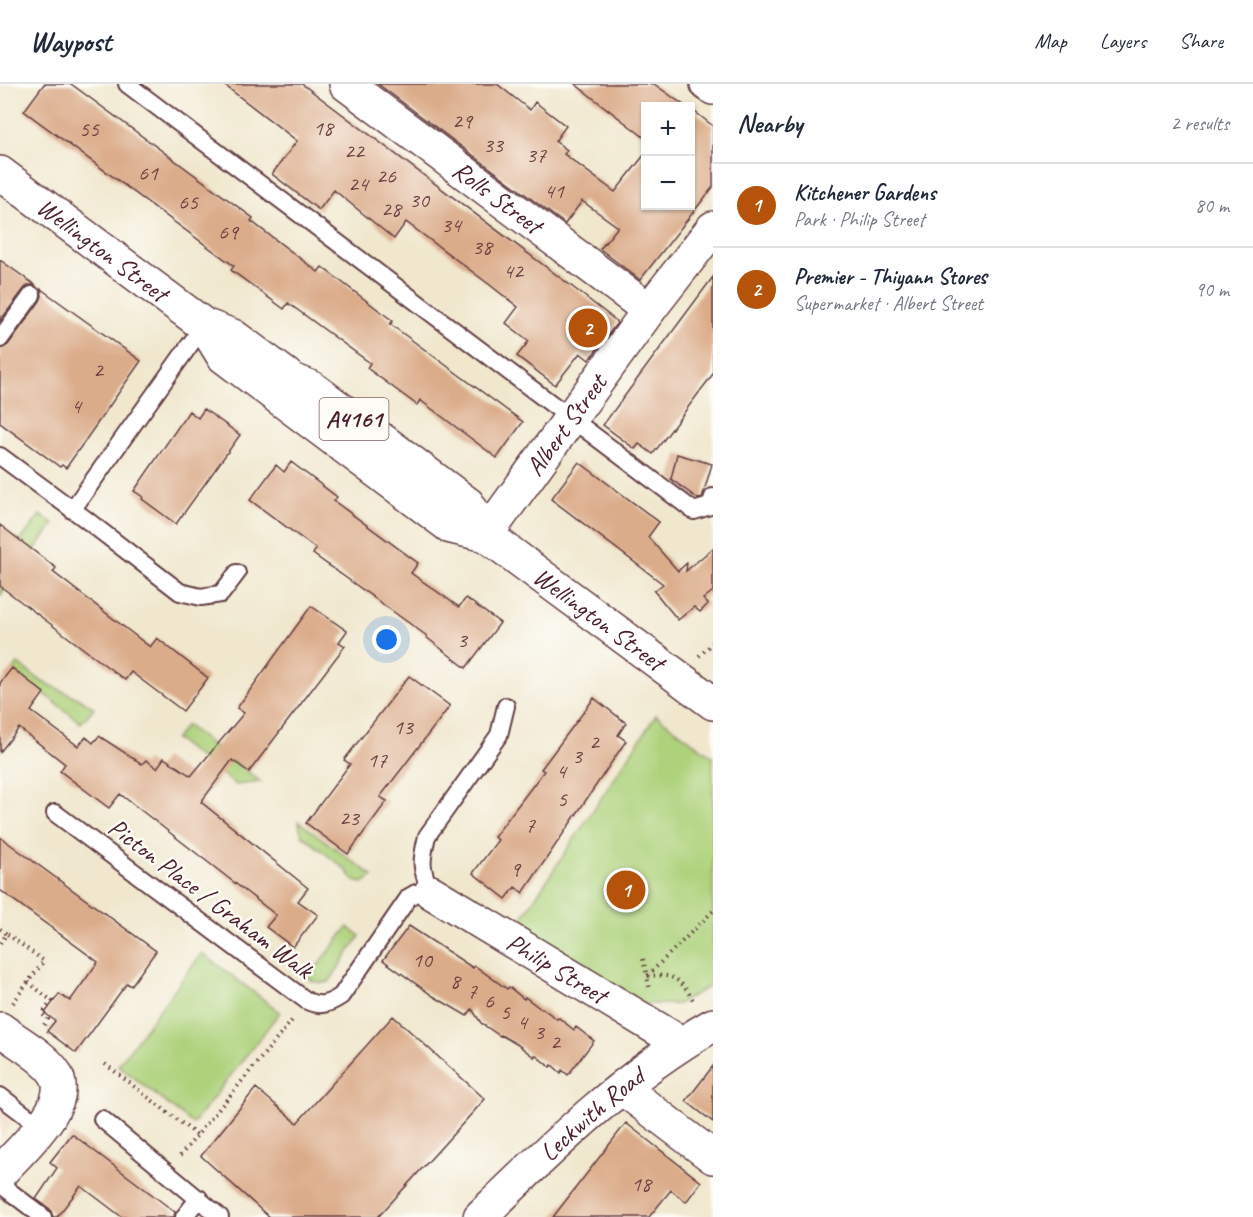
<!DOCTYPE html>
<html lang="en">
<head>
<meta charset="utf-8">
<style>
	:root { --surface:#fff; --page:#f6f6f7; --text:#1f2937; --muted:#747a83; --line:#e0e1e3; --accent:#b45309 }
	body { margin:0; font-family:Caveat,sans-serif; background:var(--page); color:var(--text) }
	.controls { position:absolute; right:18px; top:18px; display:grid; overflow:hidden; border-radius:0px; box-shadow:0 2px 4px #0004 }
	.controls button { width:54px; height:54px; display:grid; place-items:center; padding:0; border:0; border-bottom:2px solid var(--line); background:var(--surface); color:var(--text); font:30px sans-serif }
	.you { position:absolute; left:387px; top:556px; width:21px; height:21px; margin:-15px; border:4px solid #fff; border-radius:50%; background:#1a73e8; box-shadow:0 0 0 9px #1a73e833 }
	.badge { display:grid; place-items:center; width:39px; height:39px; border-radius:50%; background:var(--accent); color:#fff; font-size:20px; font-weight:700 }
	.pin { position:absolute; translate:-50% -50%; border:3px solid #fff; box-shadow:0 2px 6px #0006 }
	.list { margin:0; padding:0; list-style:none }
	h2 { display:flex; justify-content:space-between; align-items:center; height:78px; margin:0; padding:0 24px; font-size:26px }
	h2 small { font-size:20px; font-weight:400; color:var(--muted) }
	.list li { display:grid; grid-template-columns:39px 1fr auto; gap:18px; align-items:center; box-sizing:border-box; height:84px; padding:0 24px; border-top:2px solid var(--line) }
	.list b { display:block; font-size:22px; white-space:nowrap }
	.list p { margin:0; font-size:20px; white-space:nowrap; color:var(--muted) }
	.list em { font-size:20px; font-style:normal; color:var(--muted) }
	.map { position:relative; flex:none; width:713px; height:1133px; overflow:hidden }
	header { display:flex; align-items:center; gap:36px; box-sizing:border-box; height:84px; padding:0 30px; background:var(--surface); border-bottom:2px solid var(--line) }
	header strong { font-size:28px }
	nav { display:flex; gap:33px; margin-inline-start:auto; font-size:21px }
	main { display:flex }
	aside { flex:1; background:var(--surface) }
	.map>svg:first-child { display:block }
</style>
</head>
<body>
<header>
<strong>Waypost</strong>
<nav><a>Map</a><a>Layers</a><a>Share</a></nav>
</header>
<main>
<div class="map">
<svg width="713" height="1133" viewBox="0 0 713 1133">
	<rect width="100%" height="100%" fill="#fdfcf7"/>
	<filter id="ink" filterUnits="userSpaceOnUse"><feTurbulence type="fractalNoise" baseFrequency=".0167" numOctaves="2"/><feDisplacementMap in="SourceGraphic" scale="12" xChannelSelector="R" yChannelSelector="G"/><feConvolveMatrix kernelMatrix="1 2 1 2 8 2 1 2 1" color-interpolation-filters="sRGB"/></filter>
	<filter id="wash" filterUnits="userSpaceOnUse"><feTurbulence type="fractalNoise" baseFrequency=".008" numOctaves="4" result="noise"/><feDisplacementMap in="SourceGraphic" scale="24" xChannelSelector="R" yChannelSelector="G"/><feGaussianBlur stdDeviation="1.35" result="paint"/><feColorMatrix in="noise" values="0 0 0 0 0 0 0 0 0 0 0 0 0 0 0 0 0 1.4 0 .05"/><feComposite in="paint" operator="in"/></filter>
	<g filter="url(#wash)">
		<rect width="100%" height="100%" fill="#f0e7cd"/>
		<!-- built -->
		<path fill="#eed7bb" d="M 0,1021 L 17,1034 L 0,1056 Z"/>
		<!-- green -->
		<path fill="#aed27b" stroke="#7c7853" stroke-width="1.5" d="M 40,431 L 54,440 L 0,512 L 0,484 Z
			M 18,580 L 43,598 L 82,616 L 94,624 L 81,639 L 13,585 Z
			M 656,631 L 713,673 L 713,900 L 678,920 L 644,920 L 516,843 Z
			M 186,641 L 261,698 L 236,701 L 175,655 Z
			M 298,737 L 373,792 L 363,799 L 355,797 L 345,785 L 302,751 Z
			M 348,843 L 360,852 L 329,898 C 321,900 315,899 308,894 Z
			M 202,869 L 280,928 L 193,1040 L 118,981 Z"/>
		<g id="blocks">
			<!-- building -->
			<path fill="#dbac8a" d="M 44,0 L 71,0 L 253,134 L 251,137 L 318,188 L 322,183 L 393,237 L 390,240 L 523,338 L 497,374 L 420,316 L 417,321 L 367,284 L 370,279 L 288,219 L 284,225 L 231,186 L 234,182 L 24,27 Z
				M 223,0 L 302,0 L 570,201 L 615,236 L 617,239 L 589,276 L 580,269 L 555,301 L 517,272 L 529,257 L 506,239 L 518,223 L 490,201 L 406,138 L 394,155 L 334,106 L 319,126 L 272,90 L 297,57 Z
				M 378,0 L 497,0 L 530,26 L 535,18 L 566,42 L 555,57 L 567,66 L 564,70 L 615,108 L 645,70 L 645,122 L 690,122 L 690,24 L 713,42 L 713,103 L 640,196 L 600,165 L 618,143 L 582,117 L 565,140 Z
				M 575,0 L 654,0 L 685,22 L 645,22 L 645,54 Z
				M 0,176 L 35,201 L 28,201 L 24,205 L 0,237 Z
				M 713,193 L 713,290 L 653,370 L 639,360 L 635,365 L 603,341 Z
				M 41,205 L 141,277 L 66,384 L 62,381 L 60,383 L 0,339 L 0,265 L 8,261 L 40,217 L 42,212 Z
				M 204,325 L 240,351 L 176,440 L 142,415 L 143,413 L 134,407 L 189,327 L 198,334 Z
				M 677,370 L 712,380 L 702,414 L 698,415 L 671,395 Z
				M 291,378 L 337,413 L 334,417 L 418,479 L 411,489 L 459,523 L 466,514 L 500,539 L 466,584 L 426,553 L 427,552 L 313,470 L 316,465 L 250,416 L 276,381 L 284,388 Z
				M 579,378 L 659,438 L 648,453 L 678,487 L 687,479 L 686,487 L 713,464 L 713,507 L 703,515 L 708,520 L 700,528 L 694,523 L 678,536 L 654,507 L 663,500 L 551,415 Z
				M 0,441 L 56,484 L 53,488 L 150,563 L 157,554 L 208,594 L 183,627 L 131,588 L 125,596 L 0,502 Z
				M 311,522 L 347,547 L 339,558 L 345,562 L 249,688 L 232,676 L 201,718 L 308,804 L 298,817 L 318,831 L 293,863 L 266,843 L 276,831 L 120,710 L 109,724 L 60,687 L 65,680 L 19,644 L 0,668 L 0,599 L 12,584 L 44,609 L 31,627 L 78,662 L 86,653 L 93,659 L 99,652 L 142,680 L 146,676 L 157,684 L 164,674 L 191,692 L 244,629 L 237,624 Z
				M 409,592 L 450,622 L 380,713 L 387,717 L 348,770 L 306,739 L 350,680 L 344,676 Z
				M 594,614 L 626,639 L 618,651 L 626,657 L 523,809 L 515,803 L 506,815 L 473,789 L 498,756 L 494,753 L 544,687 L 541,685 Z
				M 0,753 L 156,867 L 131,902 L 127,899 L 76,969 L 47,947 L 55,937 L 45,929 L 59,910 L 70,917 L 98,878 L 0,806 Z
				M 409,842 L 473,884 L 475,882 L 507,905 L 509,903 L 524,915 L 525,913 L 541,925 L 542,924 L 557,935 L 559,934 L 574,946 L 576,943 L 594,957 L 568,991 L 562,986 L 561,989 L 552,981 L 550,983 L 535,971 L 534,973 L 518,961 L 501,951 L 500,952 L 481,939 L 472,925 L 467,932 L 433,912 L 383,876 Z
				M 393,932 L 485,1015 L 378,1133 L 269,1133 L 201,1072 L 256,1004 L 297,1039 Z
				M 713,982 L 713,1038 L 686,1017 Z
				M 626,1039 L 701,1098 L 686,1118 L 671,1106 L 649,1133 L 553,1133 Z
				M 72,1050 L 175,1128 L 174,1133 L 122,1133 L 81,1102 L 57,1133 L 53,1133 L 50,1125 L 36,1115 L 57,1084 L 50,1078 Z"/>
		</g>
	</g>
	<g filter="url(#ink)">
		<use href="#blocks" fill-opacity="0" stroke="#633d43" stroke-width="1.5"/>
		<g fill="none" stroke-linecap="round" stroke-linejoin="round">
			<!-- service casing -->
			<g stroke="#633d43" stroke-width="20">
				<path id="service" d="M 127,0 L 694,427 L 710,422 L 713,413
					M 0,255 L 32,211
					M 0,372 L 84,434 L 180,508 L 201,513 L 221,510 L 237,489
					M 72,426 L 204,241
					M 55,729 L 307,917 C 320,923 329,920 341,912 L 409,813 L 416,809 L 431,808 C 420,784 421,777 427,752 L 499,651 L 506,622
					M 0,1012 L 41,1043
					M 102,1035 L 220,1133
					M 0,1100 L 43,1133
					M 184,1133 L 199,1114"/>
			</g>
			<!-- minor casing -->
			<g stroke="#633d43" stroke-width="36">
				<g id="minor">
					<path id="s1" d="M 346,0 L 649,226"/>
					<path d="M 707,0 L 713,4"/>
					<path id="s2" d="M 486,451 L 649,226 L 713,144"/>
					<path id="s3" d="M 431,808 L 681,959"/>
					<path d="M 0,945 C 16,957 44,972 55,989 C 75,1021 18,1067 0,1089"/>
					<path d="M 622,1004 L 713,1073"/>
				</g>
			</g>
			<!-- secondary casing -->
			<g stroke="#633d43" stroke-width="36">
				<g id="secondary">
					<path id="s4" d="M 480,1133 C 552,1063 625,991 713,941"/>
				</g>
			</g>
			<!-- primary casing -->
			<g stroke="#633d43" stroke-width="36">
				<g id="primary">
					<path id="s5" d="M 0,89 L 204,241 L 233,252 L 293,296 L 312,304 L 468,420 L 486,451"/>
					<path id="s6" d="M 204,241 L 223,272 L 451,443 L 486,451 L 713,619"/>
				</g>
			</g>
			<!-- path -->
			<path stroke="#633d43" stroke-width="4" stroke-dasharray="1.5 4.5" stroke-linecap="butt" d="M 699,572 L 713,559
				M 0,845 L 7,850
				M 0,859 L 7,850 L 44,877 L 28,898 L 52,917 L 42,930 L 48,935 L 44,941
				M 643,875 L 647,892 C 673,890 679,893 693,916
				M 649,903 L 647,892 L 713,827
				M 13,919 L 28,898
				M 105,980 L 197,1051
				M 180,1072 L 294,934"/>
			<!-- service -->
			<use href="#service" stroke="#fff" stroke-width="16"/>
			<!-- minor -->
			<use href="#minor" stroke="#fff" stroke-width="33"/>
			<!-- secondary -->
			<use href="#secondary" stroke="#fff" stroke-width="33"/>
			<!-- primary -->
			<use href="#primary" stroke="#fff" stroke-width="33"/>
		</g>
	</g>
	<g text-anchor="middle" stroke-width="5" stroke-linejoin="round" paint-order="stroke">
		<!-- number labels -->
		<g font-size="22" fill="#6e4243">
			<text x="462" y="44">29</text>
			<text x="323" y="51">18</text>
			<text x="89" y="52">55</text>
			<text x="493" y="68">33</text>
			<text x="354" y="74">22</text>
			<text x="536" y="78">37</text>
			<text x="148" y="96">61</text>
			<text x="386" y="99">26</text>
			<text x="358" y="107">24</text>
			<text x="554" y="114">41</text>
			<text x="419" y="123">30</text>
			<text x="188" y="125">65</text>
			<text x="391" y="132">28</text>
			<text x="451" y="148">34</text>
			<text x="228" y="155">69</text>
			<text x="482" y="170">38</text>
			<text x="513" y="194">42</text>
			<text x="98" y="293">2</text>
			<text x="76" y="329">4</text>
			<text x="462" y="563">3</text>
			<text x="403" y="650">13</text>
			<text x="594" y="665">2</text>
			<text x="577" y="679">3</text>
			<text x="377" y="683">17</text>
			<text x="561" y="694">4</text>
			<text x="562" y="722">5</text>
			<text x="349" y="741">23</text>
			<text x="530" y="748">7</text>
			<text x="515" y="792">9</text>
			<text x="422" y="883">10</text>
			<text x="455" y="904">8</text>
			<text x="472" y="914">7</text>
			<text x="489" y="924">6</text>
			<text x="505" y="935">5</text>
			<text x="522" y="945">4</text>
			<text x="539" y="955">3</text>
			<text x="555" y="965">2</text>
			<text x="641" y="1107">18</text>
		</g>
		<!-- shield labels -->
		<rect fill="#fdfcf7" stroke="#806168" stroke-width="1.5" x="319.5" y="314" width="69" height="42" rx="4.5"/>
		<g font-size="24" font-weight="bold" fill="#4a1f2b">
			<text x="354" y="343">A4161</text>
		</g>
		<!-- street labels -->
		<g font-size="26" fill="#4a1f2b" stroke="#fdfcf7">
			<text dy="9" stroke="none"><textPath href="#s1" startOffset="189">Rolls Street</textPath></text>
			<text dy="9" stroke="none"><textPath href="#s5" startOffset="128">Wellington Street</textPath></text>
			<text dy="9" stroke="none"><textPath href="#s2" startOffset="136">Albert Street</textPath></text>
			<text dy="9" stroke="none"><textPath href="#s6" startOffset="498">Wellington Street</textPath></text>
			<text transform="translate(211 814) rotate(37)" y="9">Picton Place / Graham Walk</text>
			<text dy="9" stroke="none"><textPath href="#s3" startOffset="147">Philip Street</textPath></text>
			<text dy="9" stroke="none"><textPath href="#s4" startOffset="152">Leckwith Road</textPath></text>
		</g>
	</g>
</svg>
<div class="controls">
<button>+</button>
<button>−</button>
</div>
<div class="you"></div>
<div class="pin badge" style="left:626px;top:806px">1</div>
<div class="pin badge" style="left:588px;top:244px">2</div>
</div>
<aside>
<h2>Nearby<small>2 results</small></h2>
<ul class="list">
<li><span class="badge">1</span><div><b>Kitchener Gardens</b><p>Park · Philip Street</p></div><em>80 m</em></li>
<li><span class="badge">2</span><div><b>Premier - Thiyann Stores</b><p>Supermarket · Albert Street</p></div><em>90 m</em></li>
</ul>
</aside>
</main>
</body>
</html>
